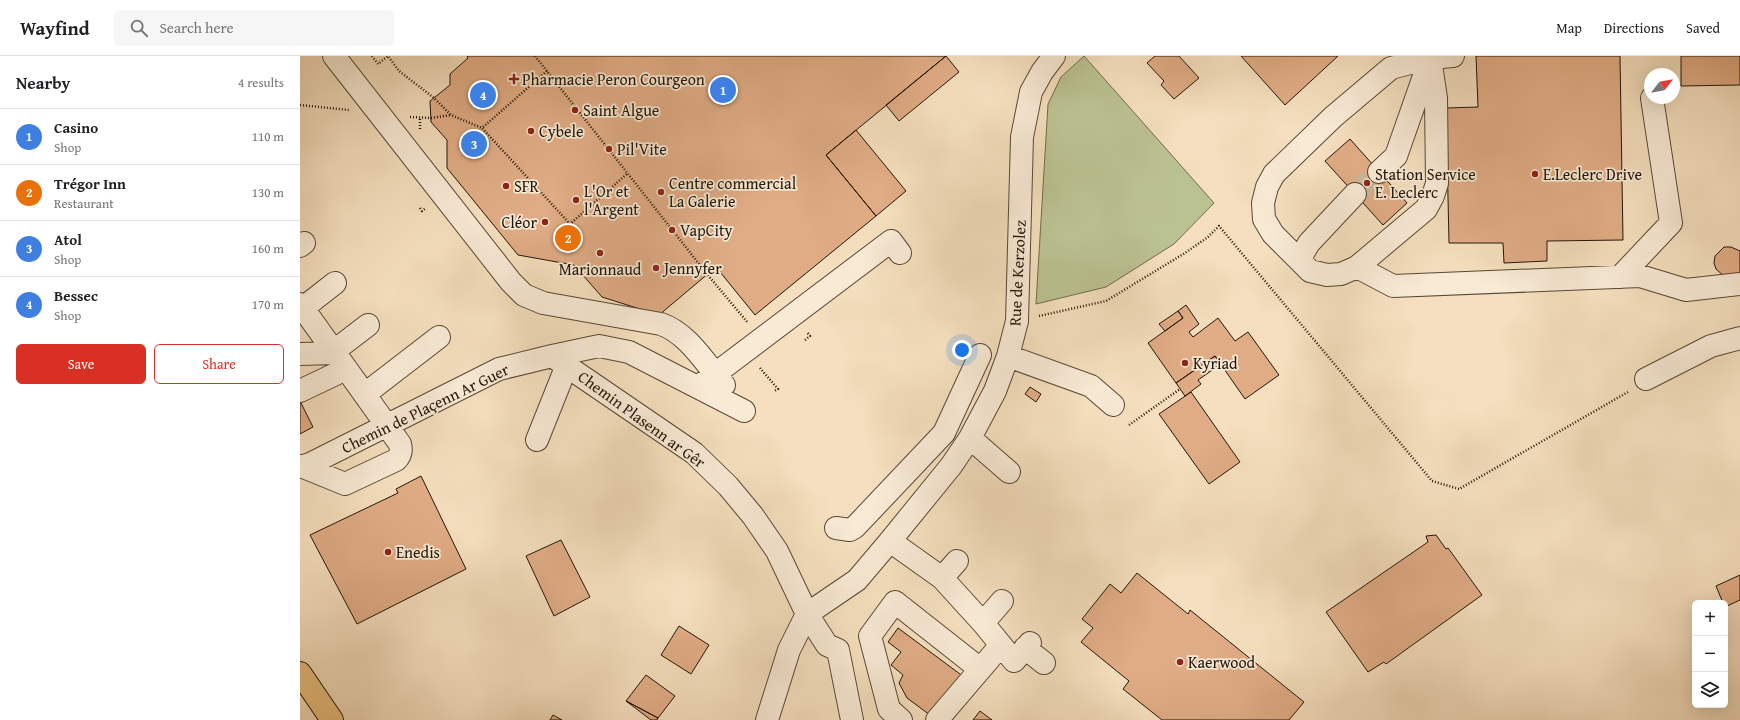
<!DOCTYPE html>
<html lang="en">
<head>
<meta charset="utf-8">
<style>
	:root { --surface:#fff; --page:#f6f6f6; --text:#202124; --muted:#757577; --line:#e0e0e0; --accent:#d93025 }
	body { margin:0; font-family:"Gentium Book Plus",serif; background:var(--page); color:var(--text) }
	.controls { position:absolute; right:12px; bottom:12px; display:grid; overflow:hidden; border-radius:6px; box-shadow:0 4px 16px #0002 }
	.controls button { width:36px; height:36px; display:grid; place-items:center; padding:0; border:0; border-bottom:1px solid var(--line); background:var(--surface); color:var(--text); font:20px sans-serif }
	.compass { position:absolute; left:1344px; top:12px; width:36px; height:36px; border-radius:50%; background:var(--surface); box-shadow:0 4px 16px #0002; rotate:59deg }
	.you { position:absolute; left:662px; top:294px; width:14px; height:14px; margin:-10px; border:3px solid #fff; border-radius:50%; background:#1a73e8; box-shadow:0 0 0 6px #1a73e833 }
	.badge { display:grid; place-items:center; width:26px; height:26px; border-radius:50%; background:var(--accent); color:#fff; font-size:13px; font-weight:700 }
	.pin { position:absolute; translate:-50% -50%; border:2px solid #fff; box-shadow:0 1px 4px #0006 }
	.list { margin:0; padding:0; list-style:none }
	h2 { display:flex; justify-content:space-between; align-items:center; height:52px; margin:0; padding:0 16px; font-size:17px }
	h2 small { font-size:13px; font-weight:400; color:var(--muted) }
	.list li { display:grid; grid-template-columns:26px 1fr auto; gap:12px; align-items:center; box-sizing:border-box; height:56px; padding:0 16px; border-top:1px solid var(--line) }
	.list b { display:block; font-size:15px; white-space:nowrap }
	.list p { margin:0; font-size:13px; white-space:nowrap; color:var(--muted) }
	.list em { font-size:13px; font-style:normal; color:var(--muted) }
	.actions { display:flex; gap:8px; padding:12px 16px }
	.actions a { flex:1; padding:9px 0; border:1px solid var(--accent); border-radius:6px; text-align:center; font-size:14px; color:var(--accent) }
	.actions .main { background:var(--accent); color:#fff }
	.icon { flex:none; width:22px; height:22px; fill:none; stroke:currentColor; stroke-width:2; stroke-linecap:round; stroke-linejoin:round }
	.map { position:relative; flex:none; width:1440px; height:664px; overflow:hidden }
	header { display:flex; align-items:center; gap:24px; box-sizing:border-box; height:56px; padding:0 20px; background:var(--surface); border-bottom:1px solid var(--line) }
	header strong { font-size:19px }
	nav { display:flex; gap:22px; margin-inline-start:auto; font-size:14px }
	.search { width:280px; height:36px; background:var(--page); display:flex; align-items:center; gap:10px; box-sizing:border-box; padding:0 14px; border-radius:6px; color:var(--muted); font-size:15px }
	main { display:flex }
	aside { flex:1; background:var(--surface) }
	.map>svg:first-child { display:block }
</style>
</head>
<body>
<header>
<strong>Wayfind</strong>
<div class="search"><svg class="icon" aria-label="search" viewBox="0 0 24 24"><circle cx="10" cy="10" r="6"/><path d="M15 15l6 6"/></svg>Search here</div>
<nav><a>Map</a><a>Directions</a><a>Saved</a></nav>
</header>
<main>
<aside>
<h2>Nearby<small>4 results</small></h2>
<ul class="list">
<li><span class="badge" style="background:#3f7fe0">1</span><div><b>Casino</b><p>Shop</p></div><em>110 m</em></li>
<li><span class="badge" style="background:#e8710a">2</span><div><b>Trégor Inn</b><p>Restaurant</p></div><em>130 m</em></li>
<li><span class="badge" style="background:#3f7fe0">3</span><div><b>Atol</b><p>Shop</p></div><em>160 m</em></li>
<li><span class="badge" style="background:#3f7fe0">4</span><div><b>Bessec</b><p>Shop</p></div><em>170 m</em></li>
</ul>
<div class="actions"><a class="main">Save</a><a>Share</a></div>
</aside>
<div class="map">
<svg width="1440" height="664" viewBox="0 0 1440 664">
	<rect width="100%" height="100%" fill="#f5dfbe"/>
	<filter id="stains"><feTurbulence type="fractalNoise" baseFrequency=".005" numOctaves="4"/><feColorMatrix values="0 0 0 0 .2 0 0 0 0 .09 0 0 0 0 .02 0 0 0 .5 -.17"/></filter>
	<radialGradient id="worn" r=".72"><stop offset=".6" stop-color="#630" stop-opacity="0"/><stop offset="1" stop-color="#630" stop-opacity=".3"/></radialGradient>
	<!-- green -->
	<path fill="#bbc292" stroke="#6e6c4e" d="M 784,0 L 914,147 L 874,188 L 806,231 L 736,248 L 748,48 L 761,21 Z"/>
	<!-- building -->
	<path fill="#e0ac85" stroke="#221609" d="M 167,0 L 646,0 L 526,99 L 576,160 L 455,259 L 416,211 L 359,259 L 302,241 L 274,209 L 218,199 L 147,112 L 147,84 L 131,66 L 130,45 L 150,29 L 150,18 L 168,2 Z
		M 646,0 L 659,16 L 599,65 L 586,49 Z
		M 855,0 L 879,0 L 899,22 L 874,43 L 861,29 L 864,25 L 847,7 Z
		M 941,0 L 1038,0 L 985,49 Z
		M 1176,0 L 1320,0 L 1323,184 L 1247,185 L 1247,205 L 1204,207 L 1203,187 L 1149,187 L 1146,52 L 1178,51 Z
		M 1381,0 L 1440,0 L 1440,29 L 1381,30 Z
		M 556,74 L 606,135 L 576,160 L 526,99 Z
		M 1050,83 L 1107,147 L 1083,169 L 1025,105 Z
		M 1424,191 L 1431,191 L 1440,195 L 1440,218 L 1425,221 L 1416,213 L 1414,207 L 1415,200 Z
		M 886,249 L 899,268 L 889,276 L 893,281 L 918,262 L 935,285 L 948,276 L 979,319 L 945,343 L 915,300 L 876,327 L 848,287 L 883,262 L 878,255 Z
		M 878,255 L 883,262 L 865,275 L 859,268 Z
		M 915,300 L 921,308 L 898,324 L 901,328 L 885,340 L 876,327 Z
		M 730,331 L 741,338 L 736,346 L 725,338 Z
		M 891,336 L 940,406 L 909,428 L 859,358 Z
		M 0,345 L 13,371 L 0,378 Z
		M 121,420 L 166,513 L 57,568 L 10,479 L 98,437 L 96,433 Z
		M 1136,479 L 1146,493 L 1148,492 L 1182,539 L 1086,608 L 1084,606 L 1068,616 L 1026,556 L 1128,486 L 1126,480 Z
		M 261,484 L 290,541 L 254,560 L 226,500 Z
		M 837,517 L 888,558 L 890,554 L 1004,646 L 989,664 L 862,664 L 823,633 L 829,625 L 781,586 L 793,572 L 782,563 L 810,528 L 821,537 Z
		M 1440,519 L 1440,544 L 1425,551 L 1425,547 L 1423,547 L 1416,530 Z
		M 379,570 L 409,589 L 391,618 L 361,599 Z
		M 598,572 L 664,621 L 634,662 L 607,642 L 599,627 L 603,619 L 591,609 L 601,596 L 588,586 Z
		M 346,619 L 375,640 L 358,662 L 326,645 Z
		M 326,645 L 358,662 L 357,664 L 351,664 Z
		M 680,655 L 692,664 L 673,664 Z
		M 253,659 L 262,664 L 250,664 Z"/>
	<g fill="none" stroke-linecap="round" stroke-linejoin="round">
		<!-- minor-tunnel -->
		<path stroke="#cbb79a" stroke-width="22" stroke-dasharray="22 11" stroke-linecap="butt" d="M 1055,138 L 1079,116"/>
		<!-- minor casing -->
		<g stroke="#574836" stroke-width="24">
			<path id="minor" d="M 34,0 L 211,226 L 224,239 L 243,247 L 361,268 C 384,276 400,299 415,318 L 398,331
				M 1130,2 L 1136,42 L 1137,127 L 1133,140 L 1126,153 L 1057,211 L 1041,218 L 1027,219 L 1010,215 L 973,178 L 964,163 L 963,147 L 967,131 L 974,118 L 1033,61 L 1091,12 L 1130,2 L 1153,0
				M 1079,116 L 1096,100 L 1129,6
				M 0,190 L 4,187
				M 999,204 L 1009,187 L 1055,138
				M 1057,211 L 1093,230 L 1340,220 L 1386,234 L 1440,228
				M 1320,221 L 1371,167 L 1352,42
				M 0,248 L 100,388 C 102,395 101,399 96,404 L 45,428 L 1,410
				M 3,252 L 35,227
				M 34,295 L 68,269
				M 0,298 L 35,297
				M 252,300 L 394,397 L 428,430 L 453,460 L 477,495 L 507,558 L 527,589 L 538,594 L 552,664
				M 708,300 L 791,330 L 813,349
				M 1346,323 L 1411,290 L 1440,282
				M 424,329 L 415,318 L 591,185 L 600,197
				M 0,335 L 46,313
				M 65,338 L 139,281
				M 670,382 L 709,416
				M 237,384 L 267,309
				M 0,411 L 10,408 L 199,313 L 252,300 L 299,290 L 329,296 L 444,355
				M 536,472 L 550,474 L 555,471 L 644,377 L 680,299
				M 590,485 L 642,522 L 683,567 L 714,605 L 730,587
				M 642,522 L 657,505
				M 683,567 L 702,545
				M 725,592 L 744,607
				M 467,664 L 489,594 L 507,558 L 557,524 L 590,485 L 651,410 L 670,382 L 695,335 L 708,300 L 717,265 L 722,81 L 731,36 L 742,16 L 754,0
				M 601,664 L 589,653 L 570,580 L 595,546 L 680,613
				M 637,664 L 701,589"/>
		</g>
		<!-- major casing -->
		<g stroke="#221609" stroke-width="24">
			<path id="major" d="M 0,617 L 32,664"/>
		</g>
		<!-- path -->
		<path stroke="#221609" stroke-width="2.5" stroke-dasharray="1 2" stroke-linecap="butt" d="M 72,0 L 78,8 L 88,0 L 99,15 L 134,42 L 151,59 L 182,72
			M 235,0 L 407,218 L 448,267
			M 247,15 L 182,72 L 270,168 L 328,117
			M 0,49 L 49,54
			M 110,61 L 131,62 L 151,59
			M 120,73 L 120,61
			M 120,152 L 122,155 L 126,152
			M 739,260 L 806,245 L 885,197 L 908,181 L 919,170 L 1132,425 L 1159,433 L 1328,336
			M 505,284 L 510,280 L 507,276
			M 460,312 L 478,333 L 474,335
			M 829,369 L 880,333"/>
		<!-- minor -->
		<use href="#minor" stroke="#f8ead5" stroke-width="22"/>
		<!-- major -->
		<use href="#major" stroke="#eac07f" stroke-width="22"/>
	</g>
	<!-- markers -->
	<g fill="#8f2418" stroke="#f8ead5" stroke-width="1.5">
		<path d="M212 17h4v4h4v4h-4v4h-4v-4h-4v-4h4z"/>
		<circle cx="275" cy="54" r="4"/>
		<circle cx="231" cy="75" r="4"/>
		<circle cx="309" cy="93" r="4"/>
		<circle cx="1235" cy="118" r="4"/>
		<circle cx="1067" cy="127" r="4"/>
		<circle cx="206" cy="130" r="4"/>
		<circle cx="361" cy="136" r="4"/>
		<circle cx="276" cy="144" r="4"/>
		<circle cx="245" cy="166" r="4"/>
		<circle cx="372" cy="174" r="4"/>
		<circle cx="300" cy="197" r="4"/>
		<circle cx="356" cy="212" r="4"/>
		<circle cx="885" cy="307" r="4"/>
		<circle cx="88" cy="496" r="4"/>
		<circle cx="880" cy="606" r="4"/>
	</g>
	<g text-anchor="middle" stroke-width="3.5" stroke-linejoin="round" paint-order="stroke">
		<!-- poi labels -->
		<g font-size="16" fill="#221609" stroke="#f8ead5" text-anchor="start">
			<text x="222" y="29">Pharmacie Peron Courgeon</text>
			<text x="283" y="60">Saint Algue</text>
			<text x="239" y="81">Cybele</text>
			<text x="317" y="99">Pil'Vite</text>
			<text x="1075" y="124">Station Service<tspan x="1075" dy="18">E. Leclerc</tspan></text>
			<text x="1243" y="124">E.Leclerc Drive</text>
			<text x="369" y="133">Centre commercial<tspan x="369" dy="18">La Galerie</tspan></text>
			<text x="214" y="136">SFR</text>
			<text x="284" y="141">L'Or et<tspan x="284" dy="18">l'Argent</tspan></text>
			<text x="237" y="172" text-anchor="end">Cléor</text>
			<text x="380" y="180">VapCity</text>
			<text x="364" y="218">Jennyfer</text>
			<text x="300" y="219" text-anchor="middle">Marionnaud</text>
			<text x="893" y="313">Kyriad</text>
			<text x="96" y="502">Enedis</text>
			<text x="888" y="612">Kaerwood</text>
		</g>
		<!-- street labels -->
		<g font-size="16" fill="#221609" stroke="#f8ead5">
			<text transform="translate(717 217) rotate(-87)" y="6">Rue de Kerzolez</text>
			<text transform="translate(125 352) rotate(-26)" y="6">Chemin de Plaçenn Ar Guer</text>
			<text transform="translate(342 363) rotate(36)" y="6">Chemin Plasenn ar Gêr</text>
		</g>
	</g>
	<rect width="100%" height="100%" filter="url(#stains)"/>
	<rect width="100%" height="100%" fill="url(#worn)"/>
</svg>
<div class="controls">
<button>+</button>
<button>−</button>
<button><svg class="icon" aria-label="layers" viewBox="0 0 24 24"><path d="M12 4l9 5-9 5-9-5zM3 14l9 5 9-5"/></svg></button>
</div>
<svg class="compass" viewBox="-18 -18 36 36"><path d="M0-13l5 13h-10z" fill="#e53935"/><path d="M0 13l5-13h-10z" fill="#757577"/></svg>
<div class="you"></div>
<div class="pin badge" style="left:423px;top:34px;background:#3f7fe0">1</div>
<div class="pin badge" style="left:268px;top:182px;background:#e8710a">2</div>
<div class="pin badge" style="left:174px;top:88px;background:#3f7fe0">3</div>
<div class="pin badge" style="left:183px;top:39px;background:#3f7fe0">4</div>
</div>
</main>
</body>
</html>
